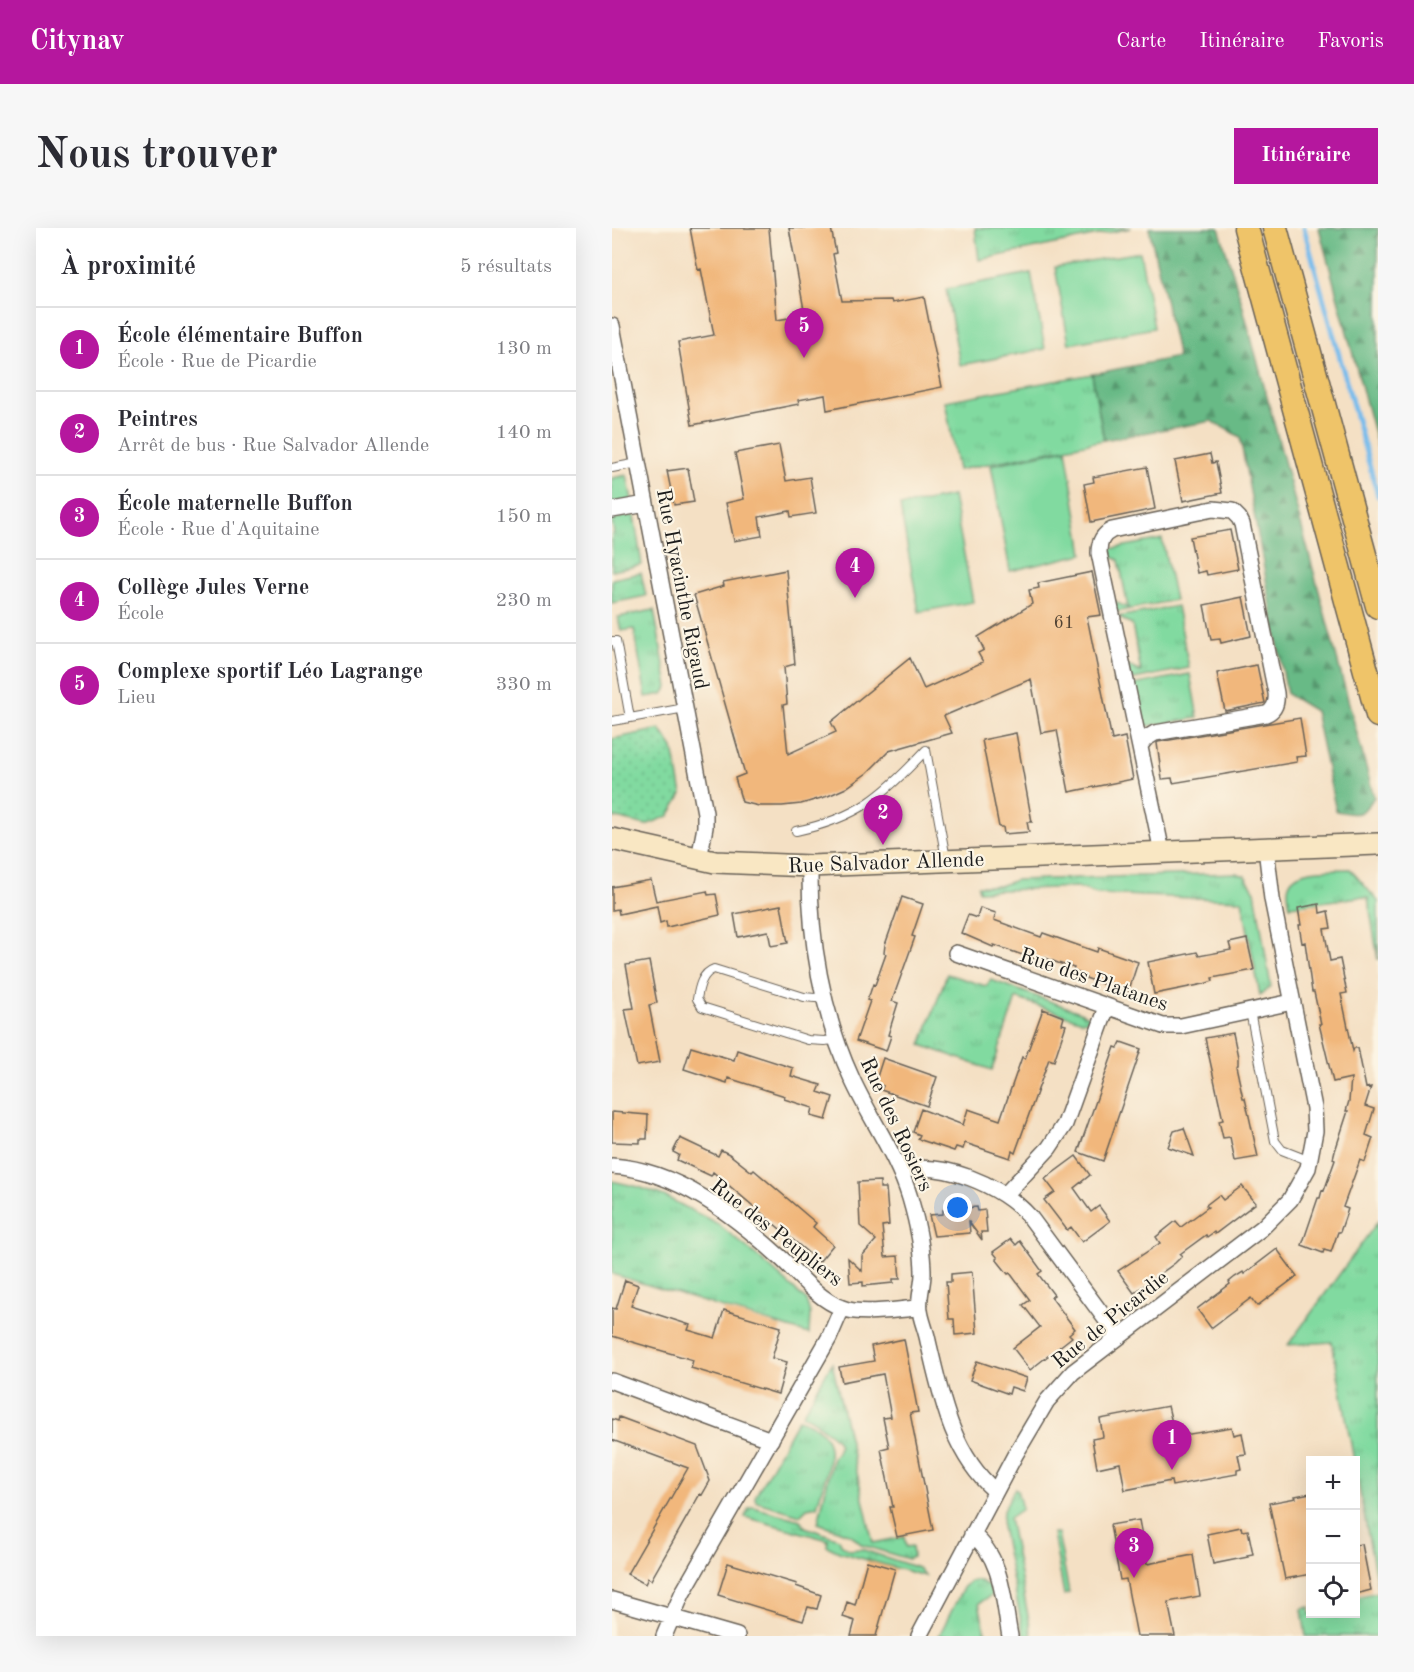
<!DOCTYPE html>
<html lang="fr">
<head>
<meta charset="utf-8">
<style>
	:root { --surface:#fff; --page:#f7f7f7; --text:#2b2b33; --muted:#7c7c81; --line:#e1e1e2; --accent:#b5179e }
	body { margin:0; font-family:"Old Standard TT",serif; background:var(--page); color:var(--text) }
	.controls { position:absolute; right:18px; bottom:18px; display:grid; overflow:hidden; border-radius:0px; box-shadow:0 6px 24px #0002 }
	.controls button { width:54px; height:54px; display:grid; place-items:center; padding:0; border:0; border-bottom:2px solid var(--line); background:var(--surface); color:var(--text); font:30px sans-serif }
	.you { position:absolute; left:346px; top:980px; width:21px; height:21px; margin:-15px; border:4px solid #fff; border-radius:50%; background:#1a73e8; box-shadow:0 0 0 9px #1a73e833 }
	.badge { display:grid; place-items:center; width:39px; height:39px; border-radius:50%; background:var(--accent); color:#fff; font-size:20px; font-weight:700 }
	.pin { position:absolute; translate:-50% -50px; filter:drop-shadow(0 2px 3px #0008) }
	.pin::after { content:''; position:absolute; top:32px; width:21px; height:18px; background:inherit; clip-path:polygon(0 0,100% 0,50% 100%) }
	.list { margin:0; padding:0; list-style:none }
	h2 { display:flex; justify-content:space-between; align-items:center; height:78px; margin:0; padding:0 24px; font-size:26px }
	h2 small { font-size:20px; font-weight:400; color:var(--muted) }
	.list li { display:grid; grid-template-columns:39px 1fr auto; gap:18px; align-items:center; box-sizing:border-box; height:84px; padding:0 24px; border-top:2px solid var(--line) }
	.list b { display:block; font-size:22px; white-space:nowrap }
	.list p { margin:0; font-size:20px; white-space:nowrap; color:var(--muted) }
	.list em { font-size:20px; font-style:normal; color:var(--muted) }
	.icon { flex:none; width:33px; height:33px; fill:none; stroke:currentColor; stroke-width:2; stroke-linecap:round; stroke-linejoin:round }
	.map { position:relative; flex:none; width:766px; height:1408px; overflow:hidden; border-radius:0px }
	header { display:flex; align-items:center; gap:36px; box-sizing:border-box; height:84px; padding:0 30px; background:var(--accent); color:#fff }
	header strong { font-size:28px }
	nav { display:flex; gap:33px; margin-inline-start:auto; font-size:21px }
	.intro { display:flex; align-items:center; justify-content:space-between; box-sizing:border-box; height:144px; padding:0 36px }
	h1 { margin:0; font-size:42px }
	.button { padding:15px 27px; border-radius:0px; background:var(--accent); color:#fff; font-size:21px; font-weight:700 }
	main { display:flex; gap:36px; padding:0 36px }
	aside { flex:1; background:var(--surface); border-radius:0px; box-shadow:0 6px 24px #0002 }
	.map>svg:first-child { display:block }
</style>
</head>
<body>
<header>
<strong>Citynav</strong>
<nav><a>Carte</a><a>Itinéraire</a><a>Favoris</a></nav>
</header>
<div class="intro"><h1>Nous trouver</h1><a class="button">Itinéraire</a></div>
<main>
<aside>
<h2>À proximité<small>5 résultats</small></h2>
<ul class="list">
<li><span class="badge">1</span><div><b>École élémentaire Buffon</b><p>École · Rue de Picardie</p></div><em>130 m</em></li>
<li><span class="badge">2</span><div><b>Peintres</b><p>Arrêt de bus · Rue Salvador Allende</p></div><em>140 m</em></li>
<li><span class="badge">3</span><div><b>École maternelle Buffon</b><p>École · Rue d'Aquitaine</p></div><em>150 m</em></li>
<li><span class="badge">4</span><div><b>Collège Jules Verne</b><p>École</p></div><em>230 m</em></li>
<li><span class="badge">5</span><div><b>Complexe sportif Léo Lagrange</b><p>Lieu</p></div><em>330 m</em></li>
</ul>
</aside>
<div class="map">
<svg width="766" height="1408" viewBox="0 0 766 1408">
	<defs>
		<pattern id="grass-tufts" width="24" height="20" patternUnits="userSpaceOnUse" patternTransform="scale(1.5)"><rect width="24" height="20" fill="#81daa0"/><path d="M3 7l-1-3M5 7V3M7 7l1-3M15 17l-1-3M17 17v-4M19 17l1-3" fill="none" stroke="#6fba89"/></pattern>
		<pattern id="forest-firs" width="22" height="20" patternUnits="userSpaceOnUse" patternTransform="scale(1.5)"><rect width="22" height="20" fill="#68ba86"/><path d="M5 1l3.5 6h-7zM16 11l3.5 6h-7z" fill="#55966d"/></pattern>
		<pattern id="park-dots" width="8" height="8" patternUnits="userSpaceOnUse" patternTransform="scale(1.5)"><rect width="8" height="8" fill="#81daa0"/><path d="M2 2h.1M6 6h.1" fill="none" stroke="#6fba89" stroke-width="1.8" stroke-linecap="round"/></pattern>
	</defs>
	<rect width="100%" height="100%" fill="#fcf5e5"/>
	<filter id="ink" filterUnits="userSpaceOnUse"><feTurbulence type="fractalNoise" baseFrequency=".0167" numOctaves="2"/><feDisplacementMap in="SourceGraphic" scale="12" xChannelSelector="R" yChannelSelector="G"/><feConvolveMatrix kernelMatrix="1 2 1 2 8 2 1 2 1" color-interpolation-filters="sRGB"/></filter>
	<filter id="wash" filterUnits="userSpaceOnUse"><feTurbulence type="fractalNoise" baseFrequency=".008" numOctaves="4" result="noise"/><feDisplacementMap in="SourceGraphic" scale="24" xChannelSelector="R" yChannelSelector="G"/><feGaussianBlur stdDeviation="1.35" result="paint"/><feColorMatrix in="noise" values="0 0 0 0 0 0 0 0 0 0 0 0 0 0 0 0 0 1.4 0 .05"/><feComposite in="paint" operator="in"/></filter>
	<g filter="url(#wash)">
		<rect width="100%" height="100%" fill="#f4e0c4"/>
		<!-- grass -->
		<path fill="url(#grass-tufts)" stroke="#4e7b5e" stroke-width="1.5" d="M 363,0 L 519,0 L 367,32 Z
			M 480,146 L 492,212 L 346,242 L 333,173 Z
			M 15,247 L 20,272 L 0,276 L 0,250 Z
			M 22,287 L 30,337 L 0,343 L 0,306 L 2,306 L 0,291 Z
			M 550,311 L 563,372 L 504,384 L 501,373 L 516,380 L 507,332 L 493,326 L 492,322 Z
			M 29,345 L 34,368 L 0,375 L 0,351 Z
			M 565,378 L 577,440 L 517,452 L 514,437 L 529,444 L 520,396 L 505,389 Z
			M 42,382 L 56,459 L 51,466 L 34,469 L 22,401 L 9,403 L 6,389 Z
			M 578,446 L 586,490 L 536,498 L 528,492 L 521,457 Z
			M 738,641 L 766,673 L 766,732 L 756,670 L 748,669 L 678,678 C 677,673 676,668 676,663 C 676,637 720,642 738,641 Z
			M 624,645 L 633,648 L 643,663 L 659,759 L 648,767 L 630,672 L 485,666 L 465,659 L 367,663 L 366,658 L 387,658 L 404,652 Z
			M 335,746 L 374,758 L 379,752 L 468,784 L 476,788 L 477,792 L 470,793 L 404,770 L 380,842 L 309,817 Z
			M 0,953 L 27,959 L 52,968 L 106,996 L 144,1027 L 194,1072 L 198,1085 L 197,1106 L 0,1046 Z
			M 766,993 L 766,1361 L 720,1114 L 676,1117 Z
			M 220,1135 L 261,1315 L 292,1309 L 294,1319 L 300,1318 L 301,1329 L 296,1331 L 250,1317 L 239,1307 L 206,1295 L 221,1229 C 233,1217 224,1210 214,1203 C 204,1195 202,1191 190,1187 Z
			M 186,1191 C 235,1204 214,1244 205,1278 L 195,1280 L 188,1287 L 145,1274 L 143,1269 Z
			M 403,1260 L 405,1262 L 410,1281 L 397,1290 L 420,1408 L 412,1408 L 390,1299 L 391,1283 Z
			M 141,1279 L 188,1292 L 193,1299 L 227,1311 L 229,1316 L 237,1322 L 249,1321 L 306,1340 L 313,1348 L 227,1324 L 215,1318 L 216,1312 L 133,1289 L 137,1280 Z
			M 441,1305 L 446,1305 L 457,1365 L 452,1367 Z
			M 366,1352 L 377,1358 L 380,1367 L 367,1375 L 374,1408 L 327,1408 L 351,1360 L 358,1353 Z
			M 766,1364 L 766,1408 L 694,1408 L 690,1381 L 698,1379 L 698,1386 L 744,1386 L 744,1369 Z"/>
		<!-- forest -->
		<path fill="url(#forest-firs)" stroke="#426b51" stroke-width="1.5" d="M 537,0 L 607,0 L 629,72 L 762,569 C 750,589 746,587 724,583 L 703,483 L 675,466 L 628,209 L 600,193 L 492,212 L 480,146 L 566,129 Z
			M 707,0 L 766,0 L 766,220 Z"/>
		<!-- park -->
		<path fill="url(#park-dots)" stroke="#4e7b5e" stroke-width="1.5" d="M 48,501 L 61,520 L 70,566 L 57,588 L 34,597 L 0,589 L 0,511 Z"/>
		<!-- garden -->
		<path fill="#81daa0" stroke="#4e7b5e" stroke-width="1.5" d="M 528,24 L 542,100 L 457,116 L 443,39 Z
			M 419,45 L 433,121 L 348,137 L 334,61 Z
			M 454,221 L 471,326 L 398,343 L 379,237 Z
			M 341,268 L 361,374 L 307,384 L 288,278 Z"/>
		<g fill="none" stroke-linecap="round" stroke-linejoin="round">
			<!-- stream -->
			<path stroke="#75bbec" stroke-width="5" d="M 692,0 L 766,268"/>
		</g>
		<g id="blocks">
			<!-- building -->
			<path fill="#f1b77c" d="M 78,0 L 157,0 L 165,92 L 193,87 L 177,0 L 219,0 L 224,25 L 221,26 L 230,73 L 279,72 L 280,75 L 312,69 L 330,159 L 215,182 L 213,167 L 186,172 L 187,176 L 80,197 L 66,114 L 102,107 L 89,41 L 86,42 Z
				M 167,217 L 174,253 L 198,249 L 204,285 L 179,289 L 178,283 L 147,289 L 150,308 L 122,313 L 114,275 L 132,271 L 123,225 Z
				M 598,226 L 600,235 L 604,234 L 610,265 L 571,273 L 563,233 Z
				M 535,239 L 543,281 L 479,294 L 472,256 L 482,254 L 481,249 Z
				M 76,240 L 82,274 L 62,277 L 55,243 Z
				M 618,302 L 626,341 L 595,347 L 594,343 L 585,345 L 578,309 Z
				M 174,342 L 183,436 L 172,439 L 175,476 L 171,477 L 176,526 L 224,504 L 219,494 L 298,430 L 312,461 L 371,434 L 366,425 L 372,422 L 366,409 L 420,376 L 417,362 L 427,360 L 426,355 L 480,344 L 489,387 L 475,389 L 500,512 L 513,509 L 521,551 L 457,564 L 445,502 L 429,505 L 419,451 L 332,488 L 340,505 L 277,523 L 255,545 L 234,560 L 216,568 L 189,576 L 170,578 L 147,578 L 130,574 L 123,550 L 133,546 L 82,367 L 112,358 L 111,354 Z
				M 631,369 L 639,408 L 609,415 L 608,411 L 599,412 L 592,377 Z
				M 645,437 L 653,475 L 613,483 L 605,445 Z
				M 688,490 L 694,528 L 684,529 L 685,534 L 561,555 L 560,550 L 550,551 L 545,515 L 546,514 Z
				M 404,505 L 420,594 L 415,594 L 417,604 L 392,606 L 391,599 L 387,599 L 370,512 Z
				M 39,652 L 44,673 L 95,663 L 96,667 L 104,666 L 108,687 L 55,699 L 54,693 L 48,695 L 45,678 L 7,686 L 6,681 L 0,682 L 0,659 Z
				M 290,669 L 311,676 L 300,708 L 303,709 L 280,773 L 286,775 L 276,807 L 279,808 L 274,823 L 244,813 L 258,773 L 255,772 L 258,765 L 261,756 L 263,757 L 274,726 L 272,725 L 273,717 Z
				M 707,676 L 708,685 L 716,683 L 719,700 L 712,701 L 718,733 L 728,731 L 735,765 L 729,766 L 741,823 L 742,820 L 746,820 L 754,860 L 759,859 L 753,878 L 762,881 L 754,907 L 761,910 L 753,934 L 748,932 L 739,957 L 731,979 L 736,981 L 728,1004 L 726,1004 L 719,1024 L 712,1022 L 711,1025 L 690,1017 L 706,970 L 708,970 L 710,962 L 712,963 L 723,932 L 721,931 L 723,923 L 736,883 L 734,883 L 737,873 L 739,850 L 721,854 L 709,804 L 707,796 L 709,796 L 702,764 L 700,764 L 693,714 L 690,715 L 687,697 L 689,697 L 686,680 Z
				M 169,677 L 176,715 L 159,718 L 156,703 L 126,709 L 122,686 Z
				M 368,680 L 384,685 L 382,692 L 429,709 L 431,705 L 485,724 L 486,720 L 526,734 L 516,765 L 468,748 L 469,746 L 461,743 L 462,740 L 446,735 L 431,729 L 430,732 L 422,730 L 422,731 L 382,717 L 381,719 L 349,705 L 356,687 L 365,690 Z
				M 635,711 L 642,742 L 600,750 L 601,753 L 592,756 L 542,766 L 536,734 L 585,724 L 587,728 L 619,722 L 617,715 Z
				M 37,733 L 45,775 L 37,777 L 48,834 L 25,838 L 13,781 L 22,780 L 14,737 Z
				M 431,781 L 452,789 L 450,796 L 454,797 L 442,833 L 437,831 L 403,925 L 400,923 L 398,930 L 353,915 L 351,921 L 344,919 L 342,923 L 306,911 L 308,907 L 301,904 L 309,881 L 351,897 L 356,881 L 388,892 L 410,829 L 413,831 Z
				M 621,805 L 626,829 L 626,837 L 624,838 L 631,870 L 633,870 L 646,929 L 623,933 L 618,909 L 611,910 L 607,893 L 611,892 L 593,810 Z
				M 509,814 L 529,821 L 491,933 L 466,924 L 503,819 L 506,820 Z
				M 79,819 L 122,832 L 125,822 L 181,840 L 179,848 L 209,857 L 206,864 L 221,869 L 214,892 L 199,888 L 201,880 L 172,871 L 173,868 L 116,850 L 115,855 L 72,841 Z
				M 271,830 L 325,849 L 315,878 L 269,862 L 271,858 L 263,855 Z
				M 0,884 L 36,887 L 35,911 L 28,911 L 28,915 L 0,914 Z
				M 572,900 L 582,928 L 556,919 L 562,903 Z
				M 68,910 L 106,928 L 109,922 L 117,926 L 140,944 L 142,942 L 204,995 L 201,999 L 221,1017 L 207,1034 L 101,944 L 99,948 L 65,932 L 67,927 L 61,924 Z
				M 464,928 L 478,947 L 462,960 L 479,984 L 487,978 L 498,993 L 470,1014 L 459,999 L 455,1002 L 432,972 L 443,964 L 433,951 Z
				M 268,953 L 268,960 L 274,960 L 277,997 L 270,998 L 273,1029 L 286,1028 L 288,1051 L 281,1051 L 281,1055 L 251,1058 L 251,1054 L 238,1055 L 236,1030 L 250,1043 L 250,1028 L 264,1012 L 248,998 L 246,954 Z
				M 630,958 L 644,975 L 603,1006 L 602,1004 L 595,1009 L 594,1007 L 568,1026 L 570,1028 L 563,1035 L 522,1065 L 506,1043 L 548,1015 L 544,1009 L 564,993 L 569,999 L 596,979 L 594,977 L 607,967 L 611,972 Z
				M 365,979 L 366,983 L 373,982 L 375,1004 L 369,1004 L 370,1012 L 357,994 L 358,1005 L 322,1008 L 317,987 L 331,986 L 331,982 Z
				M 399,1011 L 404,1017 L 408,1013 L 430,1043 L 426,1046 L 442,1067 L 439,1069 L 463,1101 L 457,1106 L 460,1109 L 418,1142 L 401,1120 L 428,1099 L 411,1077 L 418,1072 L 398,1045 L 396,1046 L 384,1031 L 386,1030 L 381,1024 Z
				M 665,1021 L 685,1048 L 645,1078 L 639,1070 L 599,1100 L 585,1081 L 618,1056 L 617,1054 L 623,1049 L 631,1044 L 632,1046 Z
				M 360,1044 L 365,1105 L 343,1107 L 342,1091 L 337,1091 L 334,1054 L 339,1054 L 339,1046 Z
				M 13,1052 L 26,1057 L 19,1078 L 78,1097 L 76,1102 L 103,1110 L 112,1082 L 169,1099 L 160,1130 L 175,1134 L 166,1166 L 79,1140 L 81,1132 L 0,1108 L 0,1080 L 4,1081 Z
				M 292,1111 L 306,1184 L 298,1185 L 321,1302 L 285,1309 L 278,1279 L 281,1279 L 269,1221 L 277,1219 L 271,1190 L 279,1189 L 271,1146 L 230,1154 L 227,1139 L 262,1133 L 259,1118 Z
				M 365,1133 L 415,1150 L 411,1163 L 399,1159 L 397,1166 L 358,1152 Z
				M 556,1178 L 560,1195 L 563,1194 L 566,1208 L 620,1199 L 622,1207 L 630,1205 L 634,1226 L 626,1227 L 629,1241 L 625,1242 L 625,1246 L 560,1258 L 559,1253 L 513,1262 L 508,1235 L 485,1240 L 480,1211 L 491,1209 L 488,1191 Z
				M 7,1189 L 85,1218 L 98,1253 L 90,1267 L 88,1266 L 39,1352 L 36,1350 L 33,1356 L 15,1346 L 76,1240 L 0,1212 L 0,1191 L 6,1193 Z
				M 699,1265 L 699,1346 L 673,1351 L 657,1275 L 684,1270 L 683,1268 Z
				M 527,1292 L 535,1336 L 581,1327 L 588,1368 L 556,1374 L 563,1408 L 525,1408 L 514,1351 L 508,1352 L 498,1297 Z
				M 629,1299 L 630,1303 L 636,1302 L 641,1326 L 635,1327 L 636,1329 L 601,1336 L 595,1306 Z
				M 750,1316 L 759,1362 L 744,1366 L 744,1317 Z
				M 255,1333 L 283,1341 L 264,1408 L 239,1408 L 243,1393 L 231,1389 L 235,1374 L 243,1377 Z
				M 116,1335 L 185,1356 L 184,1358 L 209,1367 L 205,1381 L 196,1379 L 191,1393 L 106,1367 Z"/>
		</g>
	</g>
	<g filter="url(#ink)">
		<use href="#blocks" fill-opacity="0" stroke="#686157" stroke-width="1.5"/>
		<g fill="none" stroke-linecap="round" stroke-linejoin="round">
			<!-- lane casing -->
			<g stroke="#686157" stroke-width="10">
				<path id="lane" d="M 0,240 L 26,235
					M 0,413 L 4,413 L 18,490 L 73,480
					M 0,493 L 18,490
					M 184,603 C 246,590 272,567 314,522 L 334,631
					M 213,767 L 203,770 L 192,769 L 102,741 C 90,745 87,759 85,771 L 90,779 L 196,812 L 212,813 L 224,812
					M 638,783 L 663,913 L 670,922 L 698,933"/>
			</g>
			<!-- street casing -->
			<g stroke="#686157" stroke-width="18">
				<path id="street" d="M 0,98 L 93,585 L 93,599 L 87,631
					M 0,282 L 34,276
					M 528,518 L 533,511 L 543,505 L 654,486 C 663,482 665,474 664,465 L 630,296 L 627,290 L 620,283 L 601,281 L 500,302 C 490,307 487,314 487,325 L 550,624
					M 198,638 C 197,710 210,786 240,851 C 258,891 285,927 298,970 C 305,994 311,1020 311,1046 C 311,1057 306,1070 308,1082 C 309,1092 314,1102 316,1113 C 329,1167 339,1225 383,1263
					M 344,725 L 551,798 L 569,798 L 680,774
					M 0,938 C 65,942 123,988 170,1031 C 188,1048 206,1071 230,1080 C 250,1088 285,1081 307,1080
					M 288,943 C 331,932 389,957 418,989 L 506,1108
					M 393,967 L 437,920 L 453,896 L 495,779
					M 0,1153 L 159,1212
					M 360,1306 C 391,1330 391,1372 398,1408
					M 0,1372 L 125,1408
					M 52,1408 L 70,1366 L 217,1110 L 230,1080
					M 307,1408 L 403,1227 L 435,1173 L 461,1144 L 650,1000 L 678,972 L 696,940 L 703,903 L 702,880 L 660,671 L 654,620"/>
			</g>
			<!-- secondary casing -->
			<g stroke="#686157" stroke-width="24">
				<path id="secondary" d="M 0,611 L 103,634 L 198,638 L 766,616"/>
			</g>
			<!-- primary casing -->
			<g stroke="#686157" stroke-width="27">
				<path id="primary" d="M 634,0 L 766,487
					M 663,0 L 766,378"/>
			</g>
			<!-- lane -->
			<use href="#lane" stroke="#fff" stroke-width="8"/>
			<!-- street -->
			<use href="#street" stroke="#fff" stroke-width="15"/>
			<!-- secondary -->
			<use href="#secondary" stroke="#f9e7c3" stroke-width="21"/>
			<!-- primary -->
			<use href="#primary" stroke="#efc469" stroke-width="24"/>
		</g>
	</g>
	<g text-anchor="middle" stroke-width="4.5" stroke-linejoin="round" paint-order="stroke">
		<!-- number labels -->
		<g font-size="18" fill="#514334">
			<text x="452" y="400">61</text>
		</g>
		<!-- street labels -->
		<g font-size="21" fill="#1c1c1c" stroke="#fcf5e5">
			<text transform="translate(71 361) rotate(79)" y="7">Rue Hyacinthe Rigaud</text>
			<text transform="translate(274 634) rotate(-2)" y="7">Rue Salvador Allende</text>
			<text transform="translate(482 751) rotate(19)" y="7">Rue des Platanes</text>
			<text transform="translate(285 896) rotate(65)" y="7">Rue des Rosiers</text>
			<text transform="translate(165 1004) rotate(38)" y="7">Rue des Peupliers</text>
			<text transform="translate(498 1091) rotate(-39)" y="7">Rue de Picardie</text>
		</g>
	</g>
</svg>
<div class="controls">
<button>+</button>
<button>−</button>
<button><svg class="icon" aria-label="locate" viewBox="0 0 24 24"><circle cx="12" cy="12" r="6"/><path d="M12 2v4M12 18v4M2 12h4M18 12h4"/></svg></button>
</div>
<div class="you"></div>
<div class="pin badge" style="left:560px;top:1242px">1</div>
<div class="pin badge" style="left:271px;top:617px">2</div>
<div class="pin badge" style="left:522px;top:1350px">3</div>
<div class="pin badge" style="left:243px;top:370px">4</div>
<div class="pin badge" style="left:192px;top:130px">5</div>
</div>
</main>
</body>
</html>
